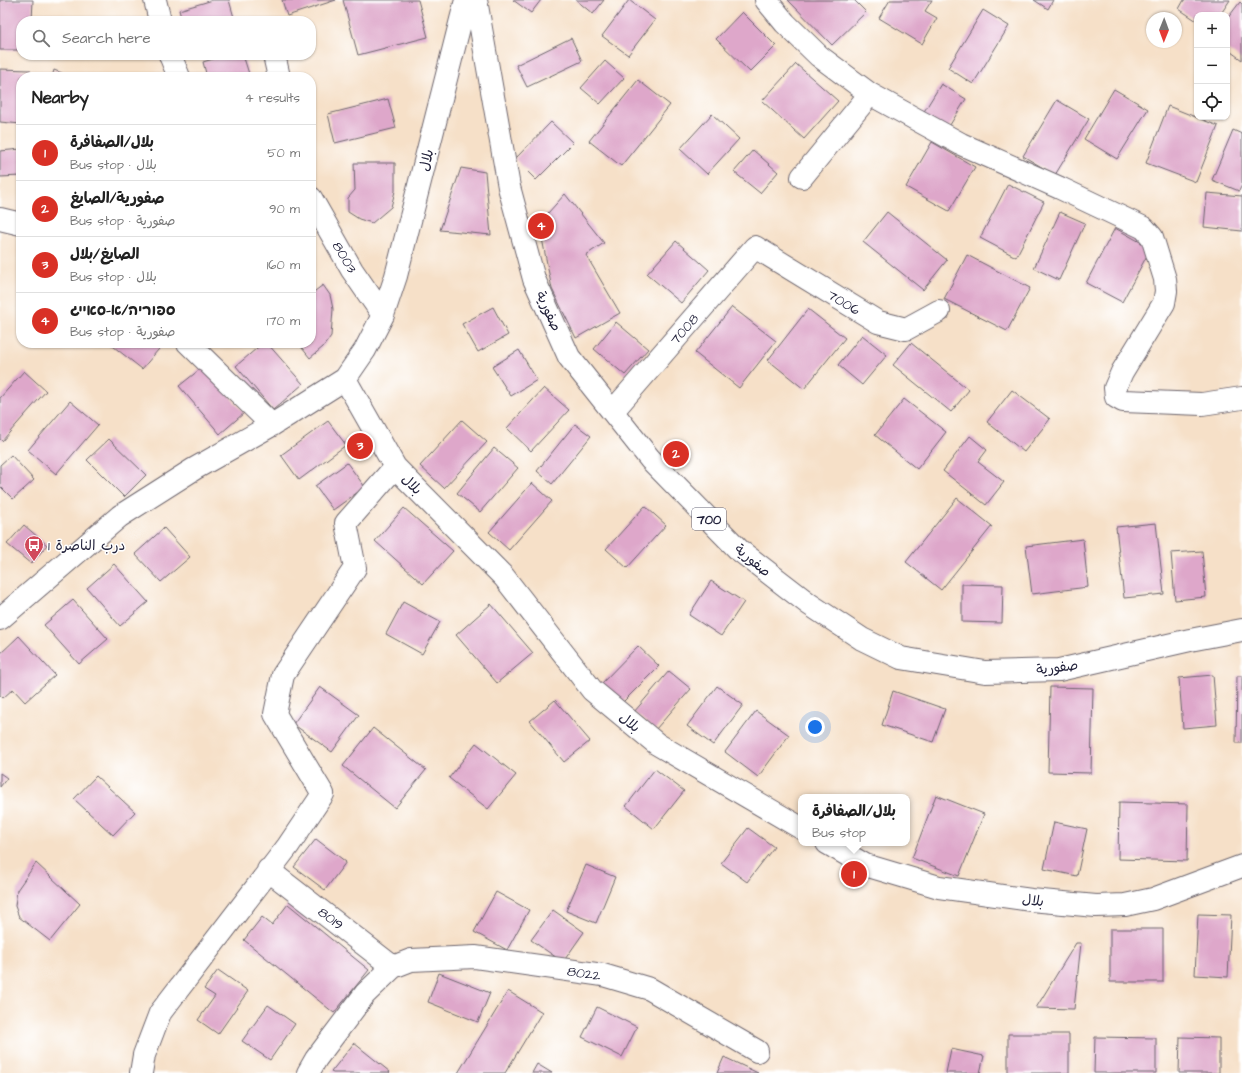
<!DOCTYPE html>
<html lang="en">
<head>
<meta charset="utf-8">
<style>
	:root { --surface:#fff; --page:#f2f2f2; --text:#222; --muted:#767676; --line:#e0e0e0; --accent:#d93025 }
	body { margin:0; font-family:"Architects Daughter","Playpen Sans Arabic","Playpen Sans Hebrew",sans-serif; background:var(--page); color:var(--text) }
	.controls { position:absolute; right:12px; top:12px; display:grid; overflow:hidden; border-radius:8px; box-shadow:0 1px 3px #0004 }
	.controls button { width:36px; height:36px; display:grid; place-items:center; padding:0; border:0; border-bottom:1px solid var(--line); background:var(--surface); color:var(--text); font:20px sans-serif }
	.compass { position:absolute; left:1146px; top:12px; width:36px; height:36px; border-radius:50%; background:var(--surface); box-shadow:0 1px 3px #0004; rotate:181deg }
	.you { position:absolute; left:815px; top:727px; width:14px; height:14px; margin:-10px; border:3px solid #fff; border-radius:50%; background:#1a73e8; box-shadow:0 0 0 6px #1a73e833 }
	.badge { display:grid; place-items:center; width:26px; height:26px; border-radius:50%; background:var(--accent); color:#fff; font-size:13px; font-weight:700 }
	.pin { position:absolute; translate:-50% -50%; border:2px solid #fff; box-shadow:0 1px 4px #0006 }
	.popup { position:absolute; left:798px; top:794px; width:112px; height:52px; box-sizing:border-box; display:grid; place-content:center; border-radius:8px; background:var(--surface); filter:drop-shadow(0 1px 3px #0005); font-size:13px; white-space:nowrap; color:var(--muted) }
	.popup b { font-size:15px; color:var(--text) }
	.popup::after { content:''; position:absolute; left:50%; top:100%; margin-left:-8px; border:8px solid transparent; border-top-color:var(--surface) }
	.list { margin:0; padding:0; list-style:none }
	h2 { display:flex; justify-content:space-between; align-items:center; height:52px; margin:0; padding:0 16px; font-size:17px }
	h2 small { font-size:13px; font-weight:400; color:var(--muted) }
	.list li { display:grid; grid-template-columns:26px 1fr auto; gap:12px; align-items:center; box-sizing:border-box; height:56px; padding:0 16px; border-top:1px solid var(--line) }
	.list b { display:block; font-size:15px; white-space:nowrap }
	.list p { margin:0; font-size:13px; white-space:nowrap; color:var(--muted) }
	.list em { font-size:13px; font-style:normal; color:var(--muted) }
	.icon { flex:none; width:22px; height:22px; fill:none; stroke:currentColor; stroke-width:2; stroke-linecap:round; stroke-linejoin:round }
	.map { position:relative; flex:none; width:1242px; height:1073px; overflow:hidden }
	.search { position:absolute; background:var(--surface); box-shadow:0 1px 3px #0004; left:16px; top:16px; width:300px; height:44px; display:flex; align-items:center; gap:10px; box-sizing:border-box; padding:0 14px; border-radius:16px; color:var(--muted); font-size:15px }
	.panel { position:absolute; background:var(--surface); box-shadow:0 1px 3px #0004; left:16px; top:72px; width:300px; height:276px; border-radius:16px }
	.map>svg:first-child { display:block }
</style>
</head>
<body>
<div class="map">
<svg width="1242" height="1073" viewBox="0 0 1242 1073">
	<rect width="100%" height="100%" fill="#fff"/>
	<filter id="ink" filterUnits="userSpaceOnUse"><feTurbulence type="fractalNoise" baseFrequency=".025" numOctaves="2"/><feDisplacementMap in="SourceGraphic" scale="8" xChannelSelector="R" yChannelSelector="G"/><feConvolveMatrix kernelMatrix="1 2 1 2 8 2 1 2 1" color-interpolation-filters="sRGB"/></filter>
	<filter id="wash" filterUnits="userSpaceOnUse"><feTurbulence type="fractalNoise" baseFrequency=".012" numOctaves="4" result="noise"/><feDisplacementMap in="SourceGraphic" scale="16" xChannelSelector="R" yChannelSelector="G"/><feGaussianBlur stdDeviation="0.9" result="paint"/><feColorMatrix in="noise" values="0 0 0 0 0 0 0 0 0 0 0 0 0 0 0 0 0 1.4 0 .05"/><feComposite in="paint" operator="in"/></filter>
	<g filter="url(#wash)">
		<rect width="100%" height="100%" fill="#f6e0c8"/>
		<g id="blocks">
			<!-- building -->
			<path fill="#dea7ca" d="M 0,0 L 33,0 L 32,21 L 21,21 L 21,50 L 0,50 Z
				M 213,0 L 229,0 L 235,21 L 182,21 L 179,10 Z
				M 282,0 L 336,0 L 287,16 Z
				M 343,0 L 418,0 L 428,37 L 358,55 Z
				M 513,0 L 541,0 L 531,13 Z
				M 576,0 L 604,0 L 593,14 Z
				M 629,0 L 655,20 L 628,55 L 602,36 Z
				M 788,0 L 854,0 L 866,12 L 832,45 Z
				M 890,0 L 932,0 L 925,11 L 937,18 L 922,44 L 879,18 Z
				M 1034,0 L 1053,0 L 1048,9 Z
				M 1184,0 L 1230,0 L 1220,15 L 1197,15 L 1197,21 L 1179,9 Z
				M 1240,2 L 1242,4 L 1242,60 L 1227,49 L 1227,19 Z
				M 983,10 L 1009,26 L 973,84 L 948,68 Z
				M 742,12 L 776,46 L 750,72 L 716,39 Z
				M 571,38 L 582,61 L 527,87 L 516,65 Z
				M 226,55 L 243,55 L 250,77 L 207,77 L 203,62 Z
				M 605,61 L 624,78 L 600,104 L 581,88 Z
				M 796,64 L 838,101 L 804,139 L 762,101 Z
				M 0,69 L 30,70 L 30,77 L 21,77 L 21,124 L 0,122 Z
				M 54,70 L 72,77 L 52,77 Z
				M 638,80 L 670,105 L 621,166 L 589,141 Z
				M 941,84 L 966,99 L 945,133 L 920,118 Z
				M 1114,89 L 1148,109 L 1117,159 L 1084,139 Z
				M 388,99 L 396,128 L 335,143 L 328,114 Z
				M 1057,100 L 1089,119 L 1055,175 L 1023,156 Z
				M 1168,106 L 1218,126 L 1196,182 L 1146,163 Z
				M 712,114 L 739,139 L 707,174 L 680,149 Z
				M 551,122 L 573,143 L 536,180 L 515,159 Z
				M 1233,130 L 1242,134 L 1242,185 L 1239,191 L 1212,180 Z
				M 932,142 L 975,167 L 949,211 L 906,187 Z
				M 21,149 L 21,176 L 0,177 L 0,151 Z
				M 753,150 L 778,172 L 760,193 L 734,172 Z
				M 354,163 L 395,163 L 395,191 L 391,207 L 372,223 L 359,219 L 348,212 L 348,198 L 355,190 Z
				M 461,168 L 485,172 L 491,235 L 440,230 Z
				M 1008,184 L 1044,202 L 1016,257 L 980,238 Z
				M 1207,193 L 1242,196 L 1242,231 L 1204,227 Z
				M 565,194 L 604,243 L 586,255 L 620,313 L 576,338 L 552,289 L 539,223 Z
				M 887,212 L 947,260 L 923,290 L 863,242 Z
				M 1060,212 L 1085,223 L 1059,280 L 1034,268 Z
				M 1115,228 L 1151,248 L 1122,302 L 1086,283 Z
				M 676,241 L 709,270 L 681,303 L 647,274 Z
				M 967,255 L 1030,288 L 1007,331 L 944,299 Z
				M 323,285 L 330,295 L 333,309 L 331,336 L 323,347 L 310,358 L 298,343 L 311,343 L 311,294 Z
				M 493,307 L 508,335 L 478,352 L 462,324 Z
				M 732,307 L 776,341 L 739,388 L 695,353 Z
				M 808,309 L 845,338 L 804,389 L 768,360 Z
				M 616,322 L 648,349 L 625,375 L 594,349 Z
				M 862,335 L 887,355 L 862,385 L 838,365 Z
				M 109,343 L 164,343 L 142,369 Z
				M 263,343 L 267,343 L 303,384 L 273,410 L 236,366 Z
				M 911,343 L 969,390 L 951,412 L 893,365 Z
				M 519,350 L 537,380 L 511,396 L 492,367 Z
				M 204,366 L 244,413 L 220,434 L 179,386 Z
				M 24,371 L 46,391 L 2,441 L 0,439 L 0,398 Z
				M 544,388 L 569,410 L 531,451 L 507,428 Z
				M 1012,390 L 1050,419 L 1024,452 L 987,422 Z
				M 904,399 L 946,432 L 917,469 L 875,435 Z
				M 70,401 L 98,425 L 56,474 L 28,450 Z
				M 462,420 L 487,442 L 444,488 L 420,466 Z
				M 328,421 L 346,445 L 299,480 L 281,455 Z
				M 575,424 L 591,436 L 552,484 L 537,471 Z
				M 970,436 L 987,450 L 978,462 L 1004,482 L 986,505 L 943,471 Z
				M 109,439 L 146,475 L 124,497 L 87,460 Z
				M 494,448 L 518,468 L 480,512 L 457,493 Z
				M 11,455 L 34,480 L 13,499 L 0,486 L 0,465 Z
				M 347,463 L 365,487 L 333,510 L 315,486 Z
				M 532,483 L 552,501 L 509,550 L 489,532 Z
				M 957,498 L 992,526 L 941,590 L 906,562 Z
				M 645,506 L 666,525 L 627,568 L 606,549 Z
				M 404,508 L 453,551 L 423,584 L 375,541 Z
				M 1156,523 L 1164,594 L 1124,598 L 1116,527 Z
				M 24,525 L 47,545 L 31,564 L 7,544 Z
				M 164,528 L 190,557 L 161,582 L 135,554 Z
				M 1083,539 L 1088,587 L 1032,594 L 1026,546 Z
				M 1202,551 L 1206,597 L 1175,600 L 1171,553 Z
				M 114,564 L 148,602 L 120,626 L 87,588 Z
				M 711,581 L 744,602 L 721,636 L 689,615 Z
				M 962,584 L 1003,585 L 1002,623 L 962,622 Z
				M 73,600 L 108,639 L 79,664 L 44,625 Z
				M 403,602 L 440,622 L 422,654 L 386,634 Z
				M 491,604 L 533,653 L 497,683 L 456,635 Z
				M 19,636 L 55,675 L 25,702 L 13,689 L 3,698 L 0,695 L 0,654 Z
				M 638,646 L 659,666 L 618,707 L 598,687 Z
				M 669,671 L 691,689 L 655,730 L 634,712 Z
				M 1213,675 L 1217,725 L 1183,728 L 1179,678 Z
				M 1237,676 L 1242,676 L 1242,743 L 1236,743 Z
				M 717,686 L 743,705 L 713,745 L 687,726 Z
				M 320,687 L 359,715 L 332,752 L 293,724 Z
				M 1050,687 L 1093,688 L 1091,773 L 1048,772 Z
				M 893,691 L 945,709 L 933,742 L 882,725 Z
				M 555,700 L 590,741 L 564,762 L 530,721 Z
				M 756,711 L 789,735 L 758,777 L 725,752 Z
				M 373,728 L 426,770 L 395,808 L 343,766 Z
				M 476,743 L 516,775 L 488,809 L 449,778 Z
				M 655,769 L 684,791 L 654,829 L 626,806 Z
				M 0,773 L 7,778 L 0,787 Z
				M 96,776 L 135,812 L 113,835 L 74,799 Z
				M 936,795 L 984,814 L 959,876 L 912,858 Z
				M 1119,802 L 1188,804 L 1187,861 L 1118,859 Z
				M 1054,822 L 1087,829 L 1077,876 L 1044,869 Z
				M 748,828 L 774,847 L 747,882 L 721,863 Z
				M 316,839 L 346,862 L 325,890 L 294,867 Z
				M 36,863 L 80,904 L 50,941 L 19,917 L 15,906 L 17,890 Z
				M 586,865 L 615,877 L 596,923 L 566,911 Z
				M 496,892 L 529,910 L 507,950 L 474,932 Z
				M 288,904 L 369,970 L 334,1013 L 244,940 L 262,917 L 272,925 Z
				M 553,910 L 584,932 L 563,962 L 531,940 Z
				M 1198,914 L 1231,915 L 1228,977 L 1195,975 Z
				M 1110,929 L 1163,929 L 1163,982 L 1110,982 Z
				M 1076,943 L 1081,943 L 1074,1009 L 1036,1008 Z
				M 218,970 L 248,991 L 218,1034 L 198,1020 L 215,996 L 204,989 Z
				M 439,973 L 490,993 L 478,1022 L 428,1002 Z
				M 508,991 L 542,1012 L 505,1073 L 458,1073 Z
				M 268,1005 L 295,1024 L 270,1060 L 242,1041 Z
				M 597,1007 L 637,1027 L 622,1057 L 582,1037 Z
				M 1008,1034 L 1069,1034 L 1069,1073 L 1008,1073 Z
				M 1095,1037 L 1156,1038 L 1156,1073 L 1094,1073 Z
				M 1180,1037 L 1219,1038 L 1219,1073 L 1179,1073 Z
				M 354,1043 L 390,1072 L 389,1073 L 333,1073 L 331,1072 Z
				M 951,1049 L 984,1056 L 980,1073 L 946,1073 Z
				M 724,1057 L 758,1073 L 717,1073 Z
				M 537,1064 L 552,1073 L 532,1073 Z"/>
		</g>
	</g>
	<g filter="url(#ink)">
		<use href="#blocks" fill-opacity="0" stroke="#6c646c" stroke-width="1"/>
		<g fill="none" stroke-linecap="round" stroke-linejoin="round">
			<!-- minor casing -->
			<g stroke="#6c646c" stroke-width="24">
				<path id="minor" d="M 155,0 L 160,21
					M 466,0 L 396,276 L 383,315 L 365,350 L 345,379 L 395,467 L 504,577 L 592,690 L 657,744 L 801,828
					M 766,0 L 785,23 L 819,56 L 870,94 L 961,144 L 1060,188 L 1144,228 L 1152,237 L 1165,279 L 1166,291 L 1164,303 L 1122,372 L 1115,388 L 1116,397 L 1123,401 L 1202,404 L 1242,398
					M 170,55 L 179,77
					M 274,55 L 279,77
					M 802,177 L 870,94
					M 311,198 L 352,270 L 383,315
					M 0,219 L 21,224
					M 188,343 L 272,425
					M 613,411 L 755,247 L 878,322 L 906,329 L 939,311
					M 0,619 L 120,516 L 194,469 L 272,425 L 345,379
					M 827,843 L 865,865 L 939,887 L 1031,900 L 1096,906 L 1125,905 L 1153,899 L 1242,866
					M 268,870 L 393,967
					M 141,1073 L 144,1055 L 160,1013 L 288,846 L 323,794 L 275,714 L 283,675 L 355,568 L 346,523 L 395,467
					M 308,1073 L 316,1059 L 365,994 L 393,967 L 411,960 L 475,957 L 603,975 L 650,989 L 757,1051"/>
			</g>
			<!-- major casing -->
			<g stroke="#6c646c" stroke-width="24">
				<path id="major" d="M 476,0 L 509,187 L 534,279 L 569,357 L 650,459 L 739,550 L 809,604 L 862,639 L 901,658 L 985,672 L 1059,670 L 1190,640 L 1242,630"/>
			</g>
			<!-- minor -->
			<use href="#minor" stroke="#fff" stroke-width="22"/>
			<!-- major -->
			<use href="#major" stroke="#fff" stroke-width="22"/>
		</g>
	</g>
	<!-- icons -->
	<defs>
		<g id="bus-pin" transform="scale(1)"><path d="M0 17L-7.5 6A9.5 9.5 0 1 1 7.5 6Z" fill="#d1495b" stroke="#fff"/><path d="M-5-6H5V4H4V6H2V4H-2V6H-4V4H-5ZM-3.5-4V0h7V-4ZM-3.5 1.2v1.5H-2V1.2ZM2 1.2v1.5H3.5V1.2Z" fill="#fff"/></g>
	</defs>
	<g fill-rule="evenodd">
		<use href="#bus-pin" x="34" y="545"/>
	</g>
	<g text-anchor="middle" stroke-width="3" stroke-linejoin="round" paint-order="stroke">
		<!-- shield labels -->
		<rect fill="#fff" stroke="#646476" stroke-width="1" x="692" y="508" width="34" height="22" rx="3"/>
		<g font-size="13" font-weight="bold" fill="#22223b">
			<text x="709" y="524">700</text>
		</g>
		<!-- street labels -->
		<g font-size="14" fill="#22223b" stroke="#fff">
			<text transform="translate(426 160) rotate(-76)" y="5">بلال</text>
			<text transform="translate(345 257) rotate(59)" y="5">8003</text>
			<text transform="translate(844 302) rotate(31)" y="5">7006</text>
			<text transform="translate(549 311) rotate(66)" y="5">صفورية</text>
			<text transform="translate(684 329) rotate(-49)" y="5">7008</text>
			<text transform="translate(412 484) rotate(45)" y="5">بلال</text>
			<text transform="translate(753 560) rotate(40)" y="5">صفورية</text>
			<text transform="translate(1057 667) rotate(-7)" y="5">صفورية</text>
			<text transform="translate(630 722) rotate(40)" y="5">بلال</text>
			<text transform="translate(1033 900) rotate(7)" y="5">بلال</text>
			<text transform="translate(331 918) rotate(38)" y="5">8019</text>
			<text transform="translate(584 973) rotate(9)" y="5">8022</text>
		</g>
		<!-- poi labels -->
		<g font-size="14" fill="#22223b" stroke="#fff" text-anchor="start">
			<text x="48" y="550">درب الناصرة 1</text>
		</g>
	</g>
</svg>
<div class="controls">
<button>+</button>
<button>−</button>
<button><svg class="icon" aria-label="locate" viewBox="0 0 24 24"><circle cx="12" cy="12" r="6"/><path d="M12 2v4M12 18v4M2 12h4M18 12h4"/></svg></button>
</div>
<svg class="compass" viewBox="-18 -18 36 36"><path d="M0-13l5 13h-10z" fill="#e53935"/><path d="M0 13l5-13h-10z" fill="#767676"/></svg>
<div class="you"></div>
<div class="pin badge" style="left:854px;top:874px">1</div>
<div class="popup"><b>بلال/الصفافرة</b>Bus stop</div>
<div class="pin badge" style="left:676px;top:454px">2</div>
<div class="pin badge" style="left:360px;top:446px">3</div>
<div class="pin badge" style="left:541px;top:226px">4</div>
<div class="search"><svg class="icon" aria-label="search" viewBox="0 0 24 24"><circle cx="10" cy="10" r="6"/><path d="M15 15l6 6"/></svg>Search here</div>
<section class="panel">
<h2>Nearby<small>4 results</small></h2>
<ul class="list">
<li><span class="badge">1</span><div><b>بلال/الصفافرة</b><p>Bus stop · بلال</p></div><em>50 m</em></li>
<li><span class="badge">2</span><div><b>صفورية/الصايغ</b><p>Bus stop · صفورية</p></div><em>90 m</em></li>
<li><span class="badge">3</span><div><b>الصايغ/بلال</b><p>Bus stop · بلال</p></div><em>160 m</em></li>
<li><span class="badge">4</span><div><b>ספוריה/א-סאייג</b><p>Bus stop · صفورية</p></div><em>170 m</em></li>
</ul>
</section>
</div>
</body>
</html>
